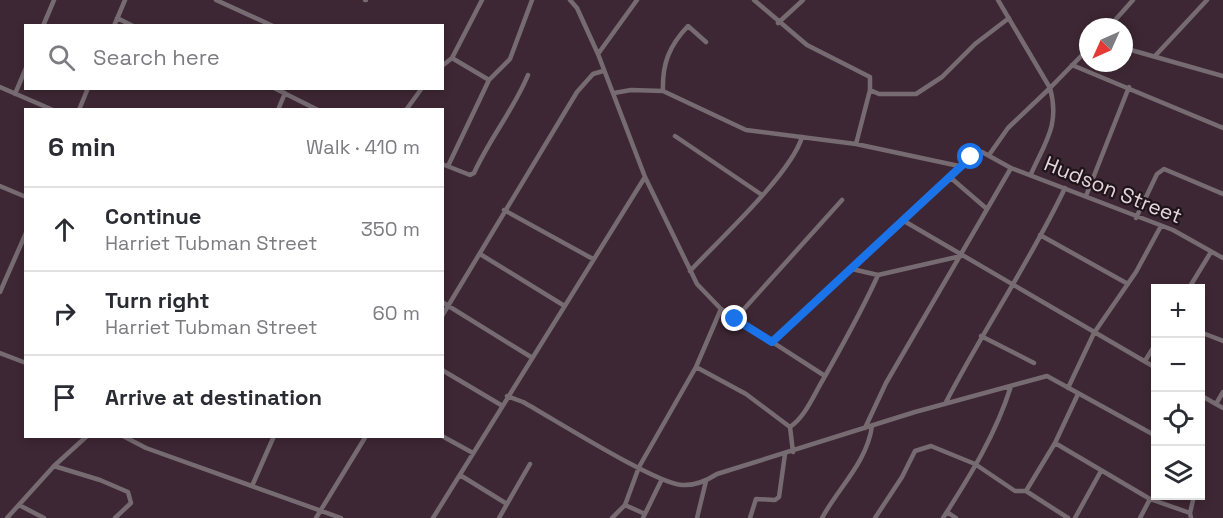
<!DOCTYPE html>
<html lang="en">
<head>
<meta charset="utf-8">
<style>
	:root { --surface:#fff; --page:#f2f2f3; --text:#2b2b33; --muted:#7c7c81; --line:#e1e1e2 }
	body { margin:0; font-family:"Space Grotesk",sans-serif; background:var(--page); color:var(--text) }
	.controls { position:absolute; right:18px; bottom:18px; display:grid; overflow:hidden; border-radius:0px; box-shadow:0 3px 9px #0003 }
	.controls button { width:54px; height:54px; display:grid; place-items:center; padding:0; border:0; border-bottom:2px solid var(--line); background:var(--surface); color:var(--text); font:30px sans-serif }
	.compass { position:absolute; left:1079px; top:18px; width:54px; height:54px; border-radius:50%; background:var(--surface); box-shadow:0 3px 9px #0003; rotate:225deg }
	.stop { position:absolute; width:18px; height:18px; margin:-14px; border:4px solid #1a73e8; border-radius:50%; background:#fff }
	.stop.end { background:#1a73e8; border-color:#fff; box-shadow:0 2px 6px #0008 }
	.list { margin:0; padding:0; list-style:none }
	h2 { display:flex; justify-content:space-between; align-items:center; height:78px; margin:0; padding:0 24px; font-size:26px }
	h2 small { font-size:20px; font-weight:400; color:var(--muted) }
	.list li { display:grid; grid-template-columns:39px 1fr auto; gap:18px; align-items:center; box-sizing:border-box; height:84px; padding:0 24px; border-top:2px solid var(--line) }
	.list b { display:block; font-size:22px; white-space:nowrap }
	.list p { margin:0; font-size:20px; white-space:nowrap; color:var(--muted) }
	.list em { font-size:20px; font-style:normal; color:var(--muted) }
	.icon { flex:none; width:33px; height:33px; fill:none; stroke:currentColor; stroke-width:2; stroke-linecap:round; stroke-linejoin:round }
	.map { position:relative; flex:none; width:1223px; height:518px; overflow:hidden }
	.search { position:absolute; background:var(--surface); box-shadow:0 3px 9px #0003; left:24px; top:24px; width:420px; height:66px; display:flex; align-items:center; gap:15px; box-sizing:border-box; padding:0 21px; border-radius:0px; color:var(--muted); font-size:22px }
	.panel { position:absolute; background:var(--surface); box-shadow:0 3px 9px #0003; left:24px; top:108px; width:420px; height:330px; border-radius:0px }
	.map>svg:first-child { display:block }
</style>
</head>
<body>
<div class="map">
<svg width="1223" height="518" viewBox="0 0 1223 518">
	<rect width="100%" height="100%" fill="#3e2734"/>
	<g fill="none" stroke-linecap="round" stroke-linejoin="round">
		<!-- minor -->
		<path stroke="#776b72" stroke-width="4.5" d="M 216,0 L 273,26
			M 365,0 L 366,0
			M 570,0 L 577,8 L 598,54 L 645,177 L 697,284 L 721,309 L 825,376
			M 754,0 L 807,45 L 870,77 L 870,90 L 856,144
			M 117,18 L 133,26
			M 778,23 L 803,0
			M 43,26 L 54,0
			M 114,26 L 125,0
			M 1109,27 L 1133,0
			M 1124,48 L 1223,76
			M 598,54 L 637,0
			M 1155,56 L 1207,0
			M 452,58 L 489,80
			M 1072,65 L 1223,128
			M 442,66 L 452,58 L 482,0
			M 0,87 L 53,110
			M 274,88 L 318,110
			M 870,90 L 879,94 L 916,94 L 942,77 L 975,44 L 1009,18
			M 663,91 C 662,64 669,46 688,26 L 706,42
			M 614,93 L 631,90 L 663,91 L 746,130 L 856,144 L 959,166
			M 15,94 L 26,68
			M 79,110 L 88,88
			M 278,110 L 285,93
			M 406,110 L 422,88
			M 675,136 L 762,195
			M 989,155 L 1008,128 L 1050,88 L 998,0
			M 442,164 L 470,175 L 474,173 C 490,138 514,109 528,75
			M 448,166 L 489,80 L 510,59 L 532,0
			M 1031,174 C 1046,141 1060,124 1050,88 L 1088,49
			M 951,178 L 987,209
			M 0,186 L 26,197
			M 1086,196 L 1129,87
			M 504,210 L 593,259
			M 1136,218 L 1157,174 L 1164,169 L 1223,194
			M 904,221 L 1156,368
			M 1040,235 L 1128,284
			M 480,254 L 563,305
			M 852,269 L 878,275 L 961,256
			M 690,271 C 718,241 791,174 802,137
			M 1189,288 L 1211,252
			M 0,292 L 26,233
			M 442,302 L 531,357
			M 442,316 L 577,92 L 593,74 L 603,71
			M 735,319 L 842,200
			M 1200,332 L 1223,341
			M 981,336 L 1034,363
			M 772,342 L 951,178 L 959,166 L 982,152 L 1011,168 L 1173,230 L 1223,258
			M 0,353 L 26,363
			M 1145,361 L 1156,343
			M 696,367 L 746,394 L 790,427 L 793,452
			M 442,370 L 501,405
			M 1068,388 L 1094,333 L 1136,272 L 1161,226
			M 1200,395 L 1223,408
			M 507,396 L 523,402 C 552,418 656,484 682,485 C 695,486 706,481 717,474 L 915,412 L 1047,376 L 1156,436
			M 945,404 C 983,330 1030,262 1065,188
			M 1216,404 L 1223,392
			M 790,427 C 806,416 814,394 824,378 C 843,344 862,311 878,275
			M 865,428 L 886,383 L 1011,168
			M 123,436 L 146,448 L 341,518
			M 442,436 L 473,453
			M 1055,443 L 1150,499 L 1190,513 L 1191,518
			M 54,466 L 100,480 L 128,492 L 131,503 L 115,518
			M 460,475 L 507,504
			M 252,486 L 274,436
			M 1026,491 L 1055,443 L 1078,394
			M 19,505 L 44,518
			M 625,505 L 645,514
			M 947,512 L 956,518
			M 1190,513 L 1194,496
			M 7,518 L 54,466 L 87,436
			M 316,518 L 366,436
			M 433,518 L 645,177
			M 499,518 L 530,464
			M 612,518 L 625,505 L 639,467 L 696,367 L 721,309
			M 643,518 L 662,479
			M 697,518 L 706,481
			M 750,518 L 756,499 L 775,500 L 779,497 L 785,454
			M 822,518 C 839,487 867,462 872,426
			M 875,518 L 902,477 L 915,451 L 931,446 L 975,464 L 1015,491 L 1026,491 L 1068,518
			M 943,518 C 970,476 996,434 1011,386
			M 1075,518 L 1101,471
			M 1140,518 L 1150,499"/>
	</g>
	<g fill="none" stroke-linecap="round" stroke-linejoin="round">
		<!-- route -->
		<path stroke="#1a73e8" stroke-width="8" d="M 735,319 L 772,342 L 971,157"/>
	</g>
	<g text-anchor="middle" stroke-width="4.5" stroke-linejoin="round" paint-order="stroke">
		<!-- street labels -->
		<g font-size="21" fill="#e5d5dd" stroke="#1e141a">
			<text transform="translate(1113 190) rotate(22)" y="7">Hudson Street</text>
		</g>
	</g>
</svg>
<div class="controls">
<button>+</button>
<button>−</button>
<button><svg class="icon" aria-label="locate" viewBox="0 0 24 24"><circle cx="12" cy="12" r="6"/><path d="M12 2v4M12 18v4M2 12h4M18 12h4"/></svg></button>
<button><svg class="icon" aria-label="layers" viewBox="0 0 24 24"><path d="M12 4l9 5-9 5-9-5zM3 14l9 5 9-5"/></svg></button>
</div>
<svg class="compass" viewBox="-18 -18 36 36"><path d="M0-13l5 13h-10z" fill="#e53935"/><path d="M0 13l5-13h-10z" fill="#7c7c81"/></svg>
<div class="stop" style="left:971px;top:157px"></div>
<div class="stop end" style="left:735px;top:319px"></div>
<div class="search"><svg class="icon" aria-label="search" viewBox="0 0 24 24"><circle cx="10" cy="10" r="6"/><path d="M15 15l6 6"/></svg>Search here</div>
<section class="panel">
<h2>6 min<small>Walk · 410 m</small></h2>
<ul class="list">
<li><svg class="icon" aria-label="ahead" viewBox="0 0 24 24"><path d="M12 20V5M6 11l6-6 6 6"/></svg><div><b>Continue</b><p>Harriet Tubman Street</p></div><em>350 m</em></li>
<li><svg class="icon" aria-label="right" viewBox="0 0 24 24"><path d="M7 20v-9h11M14 6l5 5-5 5"/></svg><div><b>Turn right</b><p>Harriet Tubman Street</p></div><em>60 m</em></li>
<li><svg class="icon" aria-label="arrive" viewBox="0 0 24 24"><path d="M6 21V4h12l-3 4 3 4H6"/></svg><div><b>Arrive at destination</b></div></li>
</ul>
</section>
</div>
</body>
</html>
